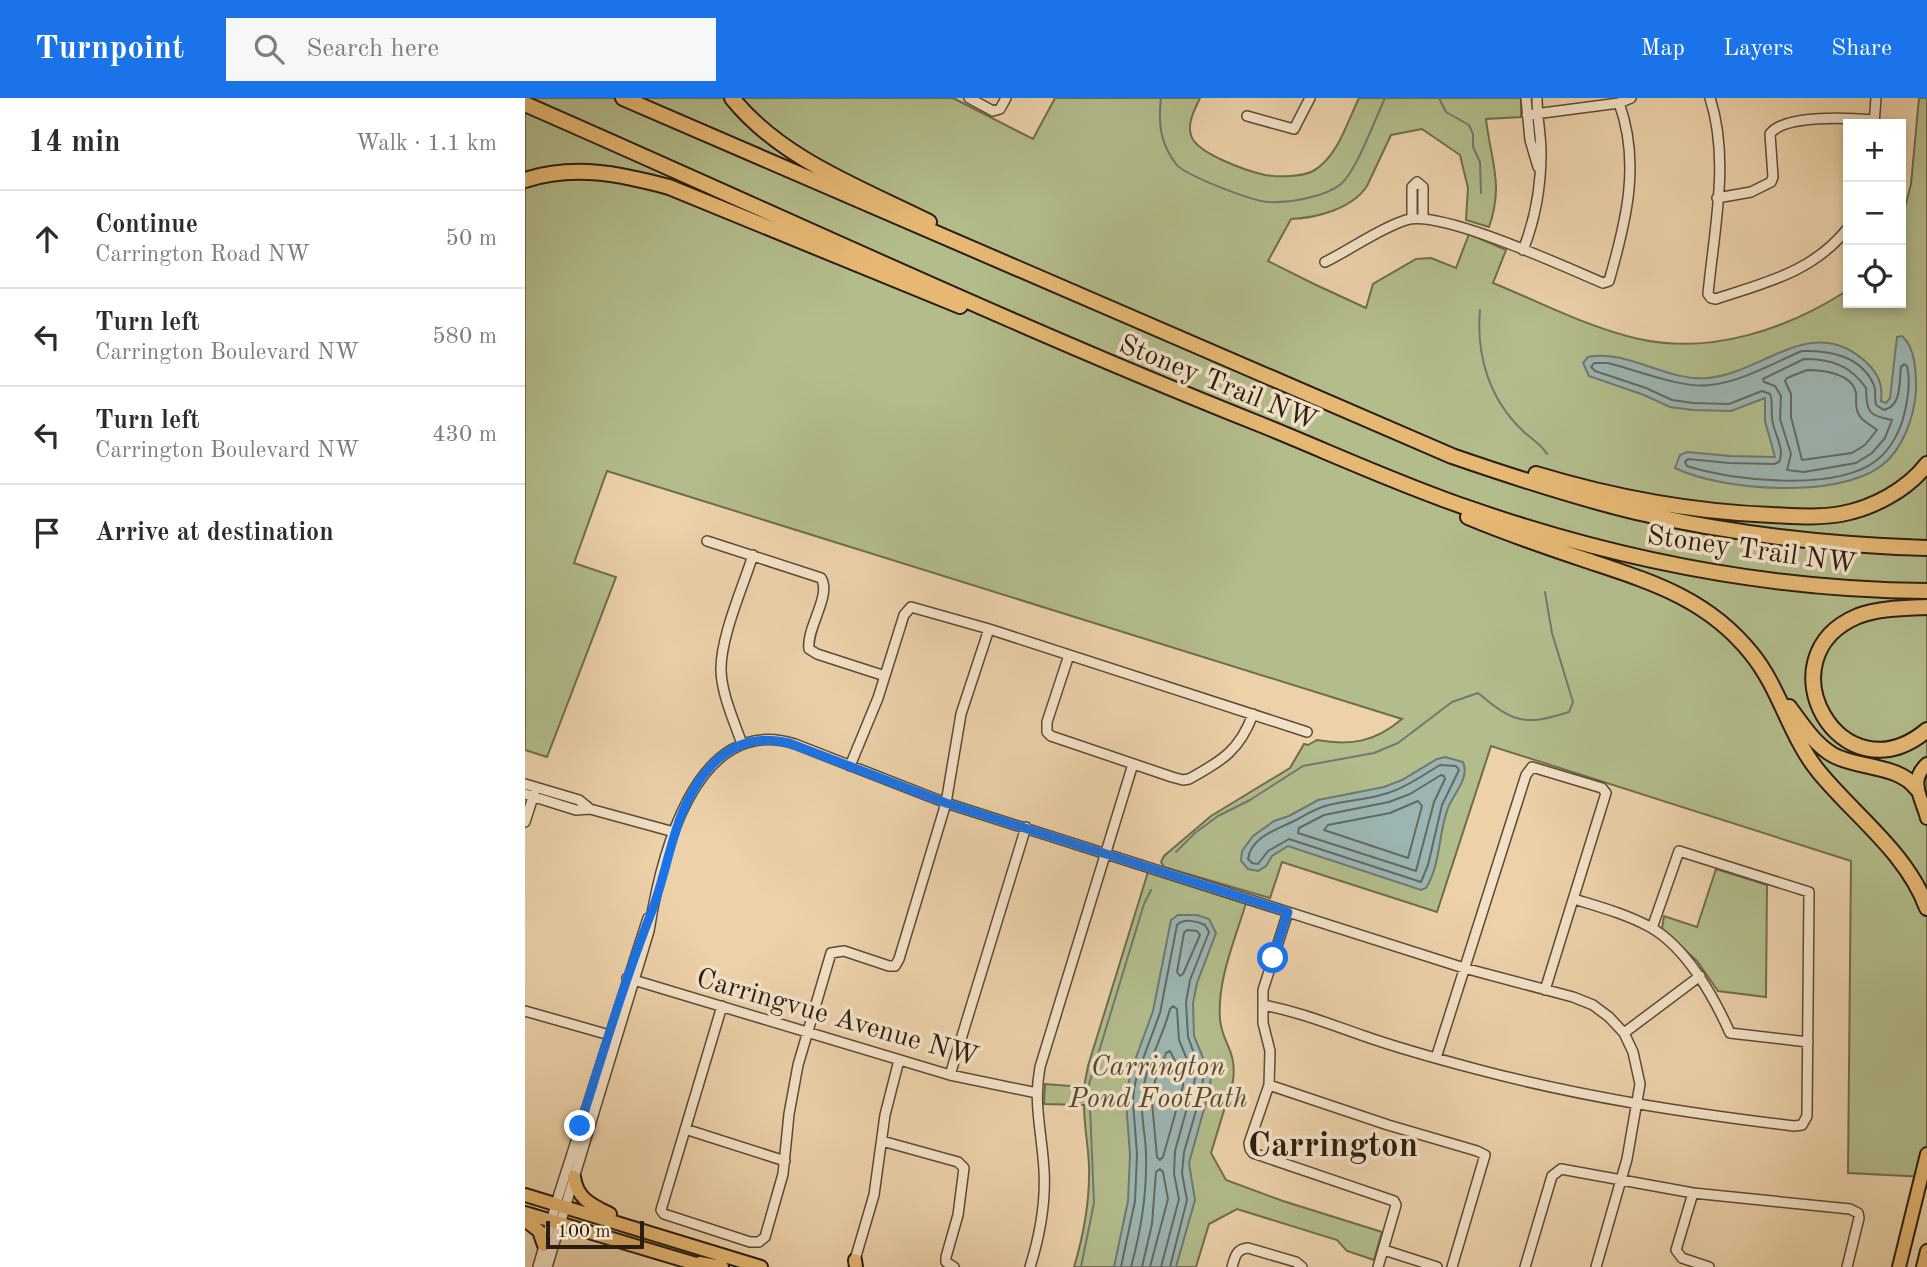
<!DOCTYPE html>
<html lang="en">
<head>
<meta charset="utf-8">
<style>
	:root { --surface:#fff; --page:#f7f7f7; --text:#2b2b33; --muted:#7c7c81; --line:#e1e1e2; --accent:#1a73e8 }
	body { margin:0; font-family:"Old Standard TT",serif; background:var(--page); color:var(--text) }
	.controls { position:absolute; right:21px; top:21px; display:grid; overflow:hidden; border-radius:0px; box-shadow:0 4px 10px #0003 }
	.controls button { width:63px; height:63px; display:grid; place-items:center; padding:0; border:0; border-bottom:2px solid var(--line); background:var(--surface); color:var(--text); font:35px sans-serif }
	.scale { position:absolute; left:21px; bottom:18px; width:98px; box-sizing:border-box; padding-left:7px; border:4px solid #291e10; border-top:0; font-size:19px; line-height:24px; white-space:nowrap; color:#291e10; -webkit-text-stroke:5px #f3e1c7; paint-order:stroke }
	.stop { position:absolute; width:21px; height:21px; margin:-16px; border:5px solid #1a73e8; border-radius:50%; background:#fff }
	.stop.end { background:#1a73e8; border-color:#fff; box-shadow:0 2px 7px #0008 }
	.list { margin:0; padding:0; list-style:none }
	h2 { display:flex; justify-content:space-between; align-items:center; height:91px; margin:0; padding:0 28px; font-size:30px }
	h2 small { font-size:23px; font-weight:400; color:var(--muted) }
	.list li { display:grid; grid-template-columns:46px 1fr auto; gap:21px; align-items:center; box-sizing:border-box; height:98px; padding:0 28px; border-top:2px solid var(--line) }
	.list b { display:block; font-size:26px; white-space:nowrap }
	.list p { margin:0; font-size:23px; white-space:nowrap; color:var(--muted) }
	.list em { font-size:23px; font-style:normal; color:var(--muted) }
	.icon { flex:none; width:38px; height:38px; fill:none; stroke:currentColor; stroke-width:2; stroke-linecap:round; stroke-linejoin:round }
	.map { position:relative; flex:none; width:1402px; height:1169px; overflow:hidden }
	header { display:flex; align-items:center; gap:42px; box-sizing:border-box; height:98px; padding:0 35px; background:var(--accent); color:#fff }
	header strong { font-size:33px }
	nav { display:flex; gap:38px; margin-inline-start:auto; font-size:24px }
	.search { width:490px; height:63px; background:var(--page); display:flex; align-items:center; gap:18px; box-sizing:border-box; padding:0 24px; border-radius:0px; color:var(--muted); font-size:26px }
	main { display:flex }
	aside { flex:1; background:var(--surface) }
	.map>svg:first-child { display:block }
</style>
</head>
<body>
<header>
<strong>Turnpoint</strong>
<div class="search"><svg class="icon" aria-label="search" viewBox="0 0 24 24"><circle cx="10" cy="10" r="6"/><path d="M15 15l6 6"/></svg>Search here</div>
<nav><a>Map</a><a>Layers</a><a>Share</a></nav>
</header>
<main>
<aside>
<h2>14 min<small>Walk · 1.1 km</small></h2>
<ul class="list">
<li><svg class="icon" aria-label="ahead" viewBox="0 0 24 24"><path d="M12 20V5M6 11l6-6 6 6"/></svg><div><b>Continue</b><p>Carrington Road NW</p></div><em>50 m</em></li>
<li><svg class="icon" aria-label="left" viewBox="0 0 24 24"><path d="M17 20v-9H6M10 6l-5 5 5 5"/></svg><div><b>Turn left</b><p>Carrington Boulevard NW</p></div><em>580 m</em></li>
<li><svg class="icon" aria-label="left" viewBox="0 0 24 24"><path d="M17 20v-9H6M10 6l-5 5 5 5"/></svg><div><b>Turn left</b><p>Carrington Boulevard NW</p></div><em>430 m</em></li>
<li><svg class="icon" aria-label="arrive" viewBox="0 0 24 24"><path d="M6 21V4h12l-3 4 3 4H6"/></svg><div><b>Arrive at destination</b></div></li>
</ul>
</aside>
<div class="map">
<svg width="1402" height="1169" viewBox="0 0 1402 1169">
	<rect width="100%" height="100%" fill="#ecd1a9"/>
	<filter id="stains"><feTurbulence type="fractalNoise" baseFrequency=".00286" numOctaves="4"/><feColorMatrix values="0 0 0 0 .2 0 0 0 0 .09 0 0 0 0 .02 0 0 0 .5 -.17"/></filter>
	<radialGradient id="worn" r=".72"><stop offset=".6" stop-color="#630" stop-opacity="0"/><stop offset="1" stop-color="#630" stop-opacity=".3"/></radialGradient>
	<!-- green -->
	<path fill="#b3bc8b" stroke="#6e6d4e" stroke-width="2" d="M 0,0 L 428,0 L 508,41 L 530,0 L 675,0 C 670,11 662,25 666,37 C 670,55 722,73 740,77 C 753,79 777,79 788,73 C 813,59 822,24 834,0 L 996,0 L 996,19 L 961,21 C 966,64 979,86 964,129 L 941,122 L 943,90 L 935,57 L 897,31 L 866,37 L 842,88 C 827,111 791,120 766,121 L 743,163 L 789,186 L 841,210 L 848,186 L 891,161 L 906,160 L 931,170 L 944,136 L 981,152 L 968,185 C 1015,204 1064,230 1114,241 C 1186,257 1263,231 1323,192 L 1323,205 L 1376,205 L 1376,125 L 1386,86 L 1394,0 L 1402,0 L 1402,1079 L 1323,1075 L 1326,763 L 966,648 L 912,814 L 757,764 L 745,800 L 639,769 L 636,764 L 639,758 L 686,718 L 765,670 L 779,646 L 783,647 L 792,642 C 826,648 850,644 877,621 L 82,373 L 49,465 L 91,479 L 22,659 L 0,652 Z
		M 1191,771 L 1242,787 L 1241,899 L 1193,893 L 1172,863 L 1137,831 L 1139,818 L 1172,829 Z
		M 623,774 L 721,805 C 710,842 692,882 695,921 C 697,946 712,951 708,983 L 686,1055 L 701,1082 L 758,1103 L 857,1134 L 849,1162 L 822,1153 L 812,1142 L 712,1111 L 684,1126 L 671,1169 L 549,1169 C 559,1136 565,1101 564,1067 C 563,1046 559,1027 559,1007 L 519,1006 L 520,986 L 559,989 L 563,968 Z"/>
	<!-- water -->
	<path fill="#9cb5b2" stroke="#6e7971" stroke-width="2" d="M 1377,238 C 1391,250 1391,275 1391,293 C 1389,319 1378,352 1356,368 C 1312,401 1197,393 1150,370 L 1155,357 L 1162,354 L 1205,358 L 1250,359 L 1240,323 L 1240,300 L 1206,313 L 1168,312 L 1145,309 L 1119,297 L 1064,278 L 1058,265 L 1063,259 C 1103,251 1142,284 1182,280 C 1238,276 1287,213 1342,265 C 1354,277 1358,287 1356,303 L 1361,305 L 1365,300 L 1372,239 Z
		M 920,659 L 938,664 C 945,680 929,695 923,710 C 913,736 916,766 901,790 L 896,792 L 763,748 L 747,758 L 741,768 L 733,773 L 723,771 L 716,763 L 717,753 L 728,738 L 749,723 L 764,718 L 793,702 L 859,689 L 877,682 L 912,661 Z
		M 653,817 L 672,817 L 684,821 L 691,835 L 672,885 L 668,905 L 669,938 L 686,979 L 684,993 L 664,1065 L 670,1102 L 651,1169 L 589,1169 L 603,1103 L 605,1057 L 601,1003 L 603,990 L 605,976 L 628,913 L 646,822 Z"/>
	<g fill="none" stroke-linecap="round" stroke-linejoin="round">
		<!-- shore -->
		<path stroke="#626a61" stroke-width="2" d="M 1277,253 C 1304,252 1335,258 1348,285 C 1352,292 1349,300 1351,307 L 1359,312 C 1377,308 1374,284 1376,269 L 1379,266 L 1382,268 C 1386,284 1383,301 1379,317 C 1375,333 1366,351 1352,362 C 1312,394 1208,383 1162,368 L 1160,364 L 1163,361 L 1204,365 L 1249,366 L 1254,364 C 1261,350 1247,333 1247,319 C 1246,311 1248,304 1245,296 L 1237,293 L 1204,306 L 1168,305 L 1147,302 L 1121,290 L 1070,273 L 1066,269 L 1069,265 L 1083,265 C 1111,272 1158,291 1185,287 C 1216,284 1248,265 1277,253 Z
			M 1279,261 C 1306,261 1325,267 1341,290 C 1342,315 1343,317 1367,322 L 1360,340 L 1347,355 L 1331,365 L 1279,374 L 1262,372 L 1266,356 L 1255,321 L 1256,298 L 1250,288 L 1239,284 L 1238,281 Z
			M 1282,272 C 1297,272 1327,275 1331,295 C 1332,303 1329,309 1334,317 C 1338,324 1346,327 1352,332 L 1340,347 L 1327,355 L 1277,362 L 1266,319 L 1266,296 L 1260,283 L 1262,280 Z
			M 915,667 L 931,668 L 934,672 L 917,707 L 903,767 L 896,784 L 764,741 L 743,753 L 733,766 L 727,765 L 723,761 C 726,738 754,731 771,722 C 780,717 790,711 800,708 C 820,702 843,702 863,695 C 882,689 898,677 915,667 Z
			M 916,677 L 919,678 L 920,681 L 909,704 L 891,773 L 773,735 L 774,730 L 799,717 L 864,704 L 885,696 Z
			M 893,703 L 897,708 L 883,760 L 799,732 L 803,727 L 865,715 Z
			M 662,832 L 672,833 L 675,837 L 658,876 L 655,878 L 652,874 L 659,835 Z
			M 645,953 L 658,979 L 658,988 L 638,1059 L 635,1062 L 632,1059 L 627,1004 L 630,983 L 641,955 Z
			M 596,1169 L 610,1103 L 612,1056 L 608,1004 L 609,991 L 612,977 L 635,915 L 652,827 C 659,820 672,823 680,827 L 684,834 L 665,882 L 661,904 L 663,939 L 678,980 L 677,992 L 659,1054 L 657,1075 L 662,1102 L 645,1169
			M 606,1169 C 616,1133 622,1095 621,1057 C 621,1039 616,1021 617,1003 C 618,971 637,942 645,911 L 648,908 L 652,911 L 654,942 L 670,981 L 650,1053 L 649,1076 L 654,1101 L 636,1169
			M 617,1169 L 627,1126 L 631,1074 L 635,1071 L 638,1074 L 643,1101 L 625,1169"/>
		<!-- stream -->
		<path stroke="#6e7971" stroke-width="2" d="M 636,0 C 633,25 635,45 651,66 C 659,77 729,104 744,104 C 763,105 801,99 816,86 C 832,72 850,21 860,0
			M 914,0 L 921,14 L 944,27 L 948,36 L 948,49 L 955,64 L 956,95
			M 955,212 C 951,257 964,301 998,333 C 1006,341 1016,346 1022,356
			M 651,754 L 670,735 L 693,718 L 725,702 L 778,668 L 849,655 L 873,645 L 927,604 L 953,595 C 989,625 999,628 1044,614 L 1048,604 L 1027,535 L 1020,494
			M 556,1169 L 569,1105 L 564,986 L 619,806 L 626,792"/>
		<!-- minor casing -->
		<g stroke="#5a4b36" stroke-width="12">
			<path id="minor" d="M 444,0 L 468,13 L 475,11 L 481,0
				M 1001,0 L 1005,42 L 1013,69
				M 1185,0 C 1205,62 1189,132 1183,196 L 1186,200 L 1191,201 C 1242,184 1288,174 1323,130
				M 1002,17 L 1094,5 L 1106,0
				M 722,18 L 769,31 L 785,0
				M 1349,26 L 1351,0
				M 1192,100 L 1226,94 L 1246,84 L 1248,79 L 1245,36 C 1259,16 1326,20 1349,22
				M 887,120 L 887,89 L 892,84 L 898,89 L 898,120
				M 998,152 C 1010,122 1016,89 1016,55 C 1016,37 1012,19 1012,0
				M 800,164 C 827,151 853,131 881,122 C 915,111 1040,169 1078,185 L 1084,183 C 1101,124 1116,65 1094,5
				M 182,443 L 296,480 C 307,497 281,530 284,551 L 292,556 L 360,578
				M 544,557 L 522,624 L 522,634 L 526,638 L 647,679 L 658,682 L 664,681 C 697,663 715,652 728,616
				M 217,646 C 209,623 197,597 196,573 C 195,540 218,489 228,457
				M 325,668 L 353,600 L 379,517 L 386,509 L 464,531 L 782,634
				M 0,686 L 54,702 L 65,711 L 149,734
				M 0,696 L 51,712 L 65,711
				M 0,724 L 9,696
				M 1049,801 C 1075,809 1101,816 1125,829 C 1161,849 1189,899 1205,935 L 1283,944
				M 763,814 L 738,892 L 738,925 L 745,953 L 744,987 L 724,1045 L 725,1051 L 728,1055 L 869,1103 L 871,1107 L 853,1169
				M 102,880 L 425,977 L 512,995
				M 738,907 C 775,914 804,926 839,938 C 876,951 913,961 951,971 C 1056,999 1161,1015 1269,1028 L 1277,1027 L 1282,1018 L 1284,794 L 1154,753 L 1127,830
				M 197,908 L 136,1112 L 139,1116 L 225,1144 L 234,1144 L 240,1139 L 258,1076 L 264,1016 L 273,967 L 306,855 L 319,853 L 364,868 L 370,868 L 374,861 L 421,705 L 436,616 L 464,531
				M 0,913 L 88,938
				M 1099,935 L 1175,878
				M 911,960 L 1001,677 L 1007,669 L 1077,690 L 1081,695 L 1020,892
				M 425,977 L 501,729
				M 744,987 L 863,1027 L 952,1053 L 960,1057 L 927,1169
				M 160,1031 L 260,1063
				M 357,1043 L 433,1064 L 439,1070 L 433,1117 L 421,1159 L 421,1164 L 429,1169
				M 1168,1095 L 1151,1152 L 1157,1160 L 1184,1169
				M 859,1152 L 912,1169
				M 329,1165 L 349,1097 L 360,1017 L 374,962
				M 13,1169 L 34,1096 L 123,820
				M 22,1169 L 124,833 C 135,763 169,614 270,646 L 421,705 L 939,870 L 1048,899 L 1068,907 L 1084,919 L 1099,935 L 1108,954 L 1115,986 L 1102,1061 L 1071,1169
				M 505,1169 C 515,1137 521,1106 519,1072 C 517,1035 508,1006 515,969 L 608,666
				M 707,1169 C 710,1159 711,1151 723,1150 L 771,1164 L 777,1169
				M 1000,1169 L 1027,1078 L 1036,1071 L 1168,1095 L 1325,1111 L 1333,1115 L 1334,1120 L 1322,1169"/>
		</g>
		<!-- major casing -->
		<g stroke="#291e10" stroke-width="16">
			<path id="major" d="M 1402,666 C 1383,683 1397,700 1402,720
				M 49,1079 C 52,1101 67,1107 85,1116
				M 0,1097 L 236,1169
				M 0,1115 L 181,1169
				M 0,1122 L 14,1133 L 19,1147
				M 330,1162 L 331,1169
				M 175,1165 L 197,1169
				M 1374,1169 L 1402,1056
				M 1398,1169 L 1402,1153"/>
		</g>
		<!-- highway casing -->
		<g stroke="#291e10" stroke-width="18">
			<path id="highway" d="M 98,0 L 927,358 C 988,379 1049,399 1111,414 C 1206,436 1304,447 1402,450
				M 207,0 C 256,61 336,90 404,124
				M 0,6 C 245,113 488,228 737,327 C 806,355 875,387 946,411 C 1093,462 1246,492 1402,493
				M 0,82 C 49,66 96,76 144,89 L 435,208
				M 1011,376 C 1087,399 1167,414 1247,417 C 1270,418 1293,420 1316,416 C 1348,410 1382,392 1402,366
				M 943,419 C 981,435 1019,448 1058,461 C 1123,483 1181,499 1226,555 C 1255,590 1265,639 1294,674 C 1330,718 1382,755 1402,810
				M 1402,509 C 1380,510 1354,510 1333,518 C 1235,559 1316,704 1402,632
				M 1264,609 C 1277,626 1289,646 1308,657 C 1333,671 1374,666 1392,691"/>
		</g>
		<!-- minor -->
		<use href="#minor" stroke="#f3e1c7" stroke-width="9"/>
		<!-- major -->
		<use href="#major" stroke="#e6b874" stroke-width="12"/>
		<!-- highway -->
		<use href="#highway" stroke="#e6b874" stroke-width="14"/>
	</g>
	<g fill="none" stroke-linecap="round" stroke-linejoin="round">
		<!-- route -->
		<path stroke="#1a73e8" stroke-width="9" d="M 55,1028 C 78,955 100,881 128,810 C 146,761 149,708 186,668 C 207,645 234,638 264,645 L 421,705 L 763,814 L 748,860"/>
	</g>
	<g text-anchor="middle" stroke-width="7" stroke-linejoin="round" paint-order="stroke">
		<!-- street labels -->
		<g font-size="28" fill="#291e10" stroke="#f3e1c7">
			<text transform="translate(694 283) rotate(22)" y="10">Stoney Trail NW</text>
			<text transform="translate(1227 450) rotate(8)" y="10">Stoney Trail NW</text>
			<text transform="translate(313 918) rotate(16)" y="10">Carringvue Avenue NW</text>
		</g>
		<!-- park labels -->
		<g font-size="28" font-style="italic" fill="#524d35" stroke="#f3e1c7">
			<text x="633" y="977">Carrington<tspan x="633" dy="32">Pond FootPath</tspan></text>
		</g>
		<!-- district labels -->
		<g font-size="35" font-weight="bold" fill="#291e10" stroke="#f3e1c7">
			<text x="808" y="1058">Carrington</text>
		</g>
	</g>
	<rect width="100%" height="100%" filter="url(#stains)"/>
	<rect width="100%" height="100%" fill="url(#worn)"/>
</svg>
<div class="controls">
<button>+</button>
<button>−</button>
<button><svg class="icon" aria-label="locate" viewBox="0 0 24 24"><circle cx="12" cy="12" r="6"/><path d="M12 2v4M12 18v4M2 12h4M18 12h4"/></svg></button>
</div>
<div class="scale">100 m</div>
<div class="stop" style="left:748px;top:860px"></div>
<div class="stop end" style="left:55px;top:1028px"></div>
</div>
</main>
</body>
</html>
